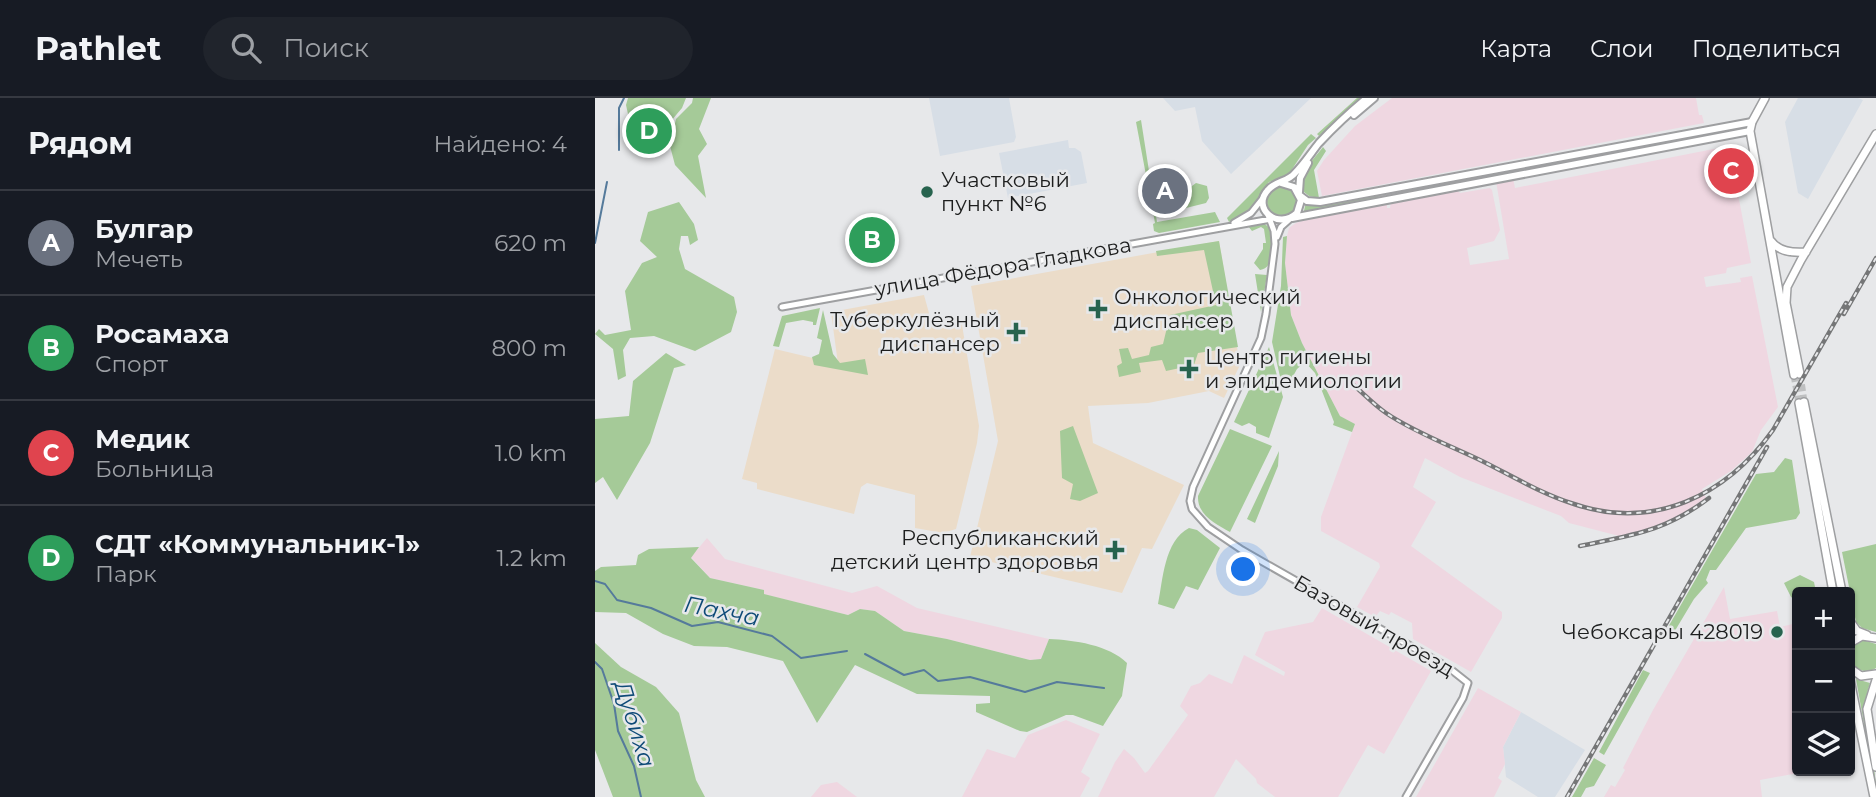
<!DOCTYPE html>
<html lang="ru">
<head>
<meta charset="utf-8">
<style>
	:root { --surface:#171b24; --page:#20242c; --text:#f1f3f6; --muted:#9ea1a6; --line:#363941; --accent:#0f766e }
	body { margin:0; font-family:Montserrat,sans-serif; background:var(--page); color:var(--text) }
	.controls { position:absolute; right:21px; bottom:21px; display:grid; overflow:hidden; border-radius:7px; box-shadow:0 2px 5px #0004 }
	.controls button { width:63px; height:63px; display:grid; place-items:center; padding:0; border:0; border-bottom:2px solid var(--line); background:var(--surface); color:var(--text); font:35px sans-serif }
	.you { position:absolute; left:649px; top:472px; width:24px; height:24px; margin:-18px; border:5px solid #fff; border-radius:50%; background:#1a73e8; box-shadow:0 0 0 10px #1a73e833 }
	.badge { display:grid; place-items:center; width:46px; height:46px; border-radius:50%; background:var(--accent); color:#fff; font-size:23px; font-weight:700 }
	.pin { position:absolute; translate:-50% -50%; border:4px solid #fff; box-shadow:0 2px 7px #0006 }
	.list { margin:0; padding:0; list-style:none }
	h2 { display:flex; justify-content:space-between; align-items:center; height:91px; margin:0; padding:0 28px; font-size:30px }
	h2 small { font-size:23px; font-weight:400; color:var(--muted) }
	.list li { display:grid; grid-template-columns:46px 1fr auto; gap:21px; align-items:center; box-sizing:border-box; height:105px; padding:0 28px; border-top:2px solid var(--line) }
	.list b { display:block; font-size:26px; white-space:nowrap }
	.list p { margin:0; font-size:23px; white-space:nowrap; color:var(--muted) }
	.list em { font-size:23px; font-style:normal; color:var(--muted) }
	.icon { flex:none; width:38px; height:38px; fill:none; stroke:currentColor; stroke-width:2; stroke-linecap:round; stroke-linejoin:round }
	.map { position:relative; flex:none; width:1281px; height:699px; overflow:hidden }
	header { display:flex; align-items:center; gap:42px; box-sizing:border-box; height:98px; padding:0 35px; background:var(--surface); border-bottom:2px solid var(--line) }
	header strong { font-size:33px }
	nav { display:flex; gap:38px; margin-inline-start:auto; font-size:24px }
	.search { width:490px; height:63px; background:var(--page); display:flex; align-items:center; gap:18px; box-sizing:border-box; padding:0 24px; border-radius:38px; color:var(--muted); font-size:26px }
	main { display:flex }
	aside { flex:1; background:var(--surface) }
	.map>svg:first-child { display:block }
</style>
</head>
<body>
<header>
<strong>Pathlet</strong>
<div class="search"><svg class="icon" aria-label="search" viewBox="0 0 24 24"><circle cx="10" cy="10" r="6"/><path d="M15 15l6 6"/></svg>Поиск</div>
<nav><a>Карта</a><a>Слои</a><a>Поделиться</a></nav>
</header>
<main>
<aside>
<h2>Рядом<small>Найдено: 4</small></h2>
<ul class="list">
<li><span class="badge" style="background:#6b7280">A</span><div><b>Булгар</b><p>Мечеть</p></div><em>620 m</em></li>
<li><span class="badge" style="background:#2e9e5b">B</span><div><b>Росамаха</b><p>Спорт</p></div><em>800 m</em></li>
<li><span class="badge" style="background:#e0444e">C</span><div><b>Медик</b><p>Больница</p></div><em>1.0 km</em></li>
<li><span class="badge" style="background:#2e9e5b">D</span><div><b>СДТ «Коммунальник-1»</b><p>Парк</p></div><em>1.2 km</em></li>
</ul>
</aside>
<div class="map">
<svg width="1281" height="699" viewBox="0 0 1281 699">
	<rect width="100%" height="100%" fill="#e7e8ea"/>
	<!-- built -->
	<path fill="#d7dee6" d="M 334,0 L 414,0 L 421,39 L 419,44 L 345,58 Z
		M 568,0 L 716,0 L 636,76 L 607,43 L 600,9 L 580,13 Z
		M 1203,0 L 1263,0 L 1268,2 L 1213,101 L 1203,95 L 1190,24 Z
		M 473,42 L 474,50 L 480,50 L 486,54 L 492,85 L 413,100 L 404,55 Z
		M 926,614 L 990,652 L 960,699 L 943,699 L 911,679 L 908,649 Z"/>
	<!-- industrial -->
	<path fill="#efd7e1" d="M 797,0 L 1101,0 L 1104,17 L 1107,17 L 1109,25 L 727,98 L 722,73 L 729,62 L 760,28 Z
		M 1134,48 L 1156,165 L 1132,170 L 1131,175 L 1109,179 L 1111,189 L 1146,184 L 1145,180 L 1157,178 L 1183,309 L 1166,332 L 1157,354 L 1136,373 L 1107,391 L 1111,400 L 1087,416 L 1055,431 L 1024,438 L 974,425 L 966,418 L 865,379 L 830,360 L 818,389 L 841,404 L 816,448 L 907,514 L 907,520 L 876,574 L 818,541 L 817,525 L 796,514 L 794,517 L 785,513 L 780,519 L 762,509 L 785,469 L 784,465 L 726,433 L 726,419 L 760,326 L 745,318 L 707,245 L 696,217 L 690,165 L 692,138 L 694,130 L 701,125 L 725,117 L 792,105 L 792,110 L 795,110 L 796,104 L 862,92 L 865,95 L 895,90 L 897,92 L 905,132 L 899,143 L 872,150 L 875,167 L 914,161 L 901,83 L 918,80 L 920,90 Z
		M 112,440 L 130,461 L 257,495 L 282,488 L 322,510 L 454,541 L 446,561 L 435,562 L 352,541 L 309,533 L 280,513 L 265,511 L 253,517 L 168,496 L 169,492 L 115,480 L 96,459 Z
		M 1129,489 L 1135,521 L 1182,513 L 1185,529 L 1202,525 L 1202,673 L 1214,673 L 1165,682 L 1167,699 L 1009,699 L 1016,687 L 1020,689 L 1030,672 L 1028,670 L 1058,612 Z
		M 727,510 L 836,573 L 789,656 L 773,647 L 743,699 L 680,699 L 662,685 L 661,681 L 641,661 L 619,699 L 503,699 L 520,664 L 529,651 L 539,660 L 550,675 L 553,673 L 593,617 L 585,608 L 596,588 L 605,585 L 614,576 L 637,586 L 649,557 L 689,578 L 690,574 L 660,557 L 670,534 L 718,524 Z
		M 883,590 L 926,614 L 908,649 L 910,666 L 903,680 L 907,683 L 899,699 L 821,699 Z
		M 471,622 L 505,636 L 486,674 L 495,680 L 485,699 L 367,699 L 392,651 L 420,660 L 433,637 Z
		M 242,684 L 262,699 L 216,699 L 226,687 Z"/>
	<!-- medical -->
	<path fill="#ebdcc9" d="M 624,143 L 645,267 L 629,300 L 614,293 L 553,305 L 493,308 L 498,345 L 589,387 L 557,451 L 547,450 L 527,495 L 375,459 L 403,343 L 376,188 Z
		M 329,197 L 337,226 L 366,221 L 384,328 L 382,345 L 361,431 L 348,435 L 320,430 L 320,397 L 272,385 L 266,389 L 259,416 L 162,391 L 162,385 L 147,381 L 180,251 L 243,266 L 236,214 Z"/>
	<!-- green -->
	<path fill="#a5ca98" d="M 33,0 L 91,0 L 87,10 L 76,23 L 57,58 L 39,43 L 31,7 Z
		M 98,0 L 116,0 L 104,31 L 112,46 L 103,58 L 111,100 L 80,67 L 75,48 L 81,21 L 97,5 Z
		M 762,0 L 768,0 L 724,38 L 722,36 Z
		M 546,22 L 562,124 L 620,114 L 625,124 L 564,135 L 559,133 L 558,126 L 560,125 L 541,24 Z
		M 1149,28 L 1149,32 L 860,87 L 858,84 Z
		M 716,36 L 721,40 L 713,47 L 692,79 L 674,84 L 655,112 L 634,124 L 632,120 Z
		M 728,49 L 731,53 L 719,72 L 724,100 L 714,98 L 709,94 C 704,75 717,63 728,49 Z
		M 601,85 L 612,88 L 614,100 L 611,105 L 583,112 L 582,99 Z
		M672 104a15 15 0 1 1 30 0a15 15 0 1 1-30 0Z
		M 783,96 L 784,101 L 708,117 L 711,104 L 726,107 Z
		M 84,104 L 99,126 L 103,142 L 95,147 L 93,138 L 86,138 L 84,151 L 90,171 L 139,199 L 142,214 L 136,234 L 100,253 L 59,238 L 35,240 L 28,252 L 31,278 L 23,282 L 18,251 L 0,236 L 4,231 L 10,237 L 36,232 L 30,193 L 47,165 L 62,159 L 45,143 L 53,114 Z
		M 667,124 L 675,130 C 677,143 681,170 665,172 L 659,165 L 668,151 L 668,145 L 671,145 L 669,131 L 666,129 L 657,133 L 653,128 Z
		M 692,138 L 690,165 L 696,217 L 707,245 L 745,318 L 760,326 L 757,334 L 738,327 L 739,324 L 720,275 L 710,264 L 702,271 L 691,291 L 687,287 L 677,244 L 686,188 L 688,139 Z
		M 624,143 L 643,249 L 603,255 L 599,267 L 571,273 L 567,262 L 544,265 L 546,274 L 524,279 L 522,268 L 527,265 L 524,251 L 533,250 L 537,261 L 554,257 L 556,249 L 568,246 L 575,217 L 621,207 L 609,152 L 562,158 L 561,153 Z
		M 660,176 L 672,177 L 666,214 Z
		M 225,210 L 221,227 L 218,227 L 218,224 L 208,222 L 191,225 L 184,249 L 178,248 L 187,218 Z
		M 228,212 L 238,256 L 245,265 L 270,261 L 273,277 L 219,267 L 217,259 L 224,256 L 227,242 L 222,240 Z
		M 674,249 L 688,299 L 674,340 L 661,335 L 661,329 L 654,325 L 647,328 L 639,324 Z
		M 71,255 L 91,267 L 79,270 L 55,345 L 22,402 L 8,379 L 0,385 L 0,321 L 34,318 L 38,283 Z
		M 478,328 L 503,395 L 485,403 L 475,401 L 478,386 L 467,380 L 465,333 Z
		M 635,331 L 677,348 L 635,434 C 621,426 602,417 603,398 Z
		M 684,353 L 683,368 L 660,425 L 652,421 Z
		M 1190,360 L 1197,362 L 1205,415 L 1201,421 L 1151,430 L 1121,472 L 1115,472 L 1111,482 L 1113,485 L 1099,501 L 1075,541 L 1068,538 L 1161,376 L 1179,374 Z
		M 594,430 L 602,432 L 625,450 L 603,492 L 591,488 L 579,511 L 563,506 C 568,482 569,443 594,430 Z
		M 1281,446 L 1281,534 L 1267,530 L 1261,524 L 1247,454 Z
		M 104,449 L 96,460 L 115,480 L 169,492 L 169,496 L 253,517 L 265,511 L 280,513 L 309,533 L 352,541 L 435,562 L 446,561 L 454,541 C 479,542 514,547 532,565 L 527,598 L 508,628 L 478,617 L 471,617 L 432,634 L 425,633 L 381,614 L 381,606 L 395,605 L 395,598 L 322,596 L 260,567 L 222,625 L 188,563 L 132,549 L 99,548 L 68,536 L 31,515 L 0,514 L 0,473 L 6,469 L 41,467 L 43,457 L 54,451 Z
		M 1205,477 L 1219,484 L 1221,494 L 1202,494 L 1202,503 L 1196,499 L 1189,485 Z
		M 1268,542 L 1281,546 L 1281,570 C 1273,575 1266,574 1259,568 L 1255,558 L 1258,548 Z
		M 0,545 L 26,569 L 61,589 L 84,615 L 101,682 L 110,699 L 18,699 L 0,652 Z
		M 1048,572 L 1055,575 L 1009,657 L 1004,654 Z
		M 1261,581 L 1275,585 C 1262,622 1281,656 1281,693 Z
		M 999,660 L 1011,667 L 999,688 L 991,690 L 986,699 L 977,699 Z"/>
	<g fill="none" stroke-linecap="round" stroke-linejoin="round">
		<!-- stream -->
		<path stroke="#557a9b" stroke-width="2" d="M 24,52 L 24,10 L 29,0
			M 0,145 L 12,84
			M 0,483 L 10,486 L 22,502 L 56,510 L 97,528 L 123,524 L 177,538 L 206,560 L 252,553
			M 270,556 L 309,577 L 329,572 L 343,583 L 375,579 L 430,594 L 462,584 L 509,590
			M 0,564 L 7,571 L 19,606 L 23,633 L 39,668 L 46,699"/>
		<!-- primary-tunnel -->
		<path stroke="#bfc0c1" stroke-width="7" stroke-dasharray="7 3.5" stroke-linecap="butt" d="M 1205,276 L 1209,304
			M 1199,277 L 1204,305"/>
		<!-- tertiary casing -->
		<g stroke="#9e9fa1" stroke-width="9">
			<path id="tertiary" d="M 673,117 L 679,133 L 680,146 L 671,216 L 666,240 L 598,389 L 595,403 L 597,411 L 613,429 L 647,452 L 854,570 L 873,585 L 868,600 L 811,699
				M 639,125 L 656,115 L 668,100
				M 682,139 L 686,129 L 695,121
				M 187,209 L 676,121"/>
		</g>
		<!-- secondary casing -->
		<g stroke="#9e9fa1" stroke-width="10">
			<path id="secondary" d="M 759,17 L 779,0
				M 686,85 L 699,89 L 706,102 L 702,115 C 683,133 656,110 673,92 C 680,83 693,84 700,75 C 709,66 716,55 724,45 C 739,29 755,14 772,0
				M 704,94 L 705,80 L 713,65
				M 704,97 L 712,103 L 725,104 L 1157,24
				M 697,120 L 1155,33"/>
		</g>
		<!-- primary casing -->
		<g stroke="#9e9fa1" stroke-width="10">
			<path id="primary" d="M 1170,0 L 1157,24 L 1155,33 L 1199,277
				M 1176,143 C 1184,154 1198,155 1211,154
				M 1205,276 L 1191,205 L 1192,189 L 1206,162 L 1281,36
				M 1209,304 L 1247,494
				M 1204,305 L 1238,494
				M 1255,523 L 1262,533 L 1272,537
				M 1255,545 L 1267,538 L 1281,540
				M 1255,570 L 1266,578 L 1281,576
				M 1255,582 L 1279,699
				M 1281,582 L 1272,611 L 1281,669"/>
		</g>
		<!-- tertiary -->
		<use href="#tertiary" stroke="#fff" stroke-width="5"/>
		<!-- secondary -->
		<use href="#secondary" stroke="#fff" stroke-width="6"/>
		<!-- primary -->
		<use href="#primary" stroke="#fff" stroke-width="7"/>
		<!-- rail casing -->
		<g stroke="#757677" stroke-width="4.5">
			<path id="rail" d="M 1249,216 L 1281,160
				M 755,284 C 767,294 778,306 791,315 C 817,333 858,349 887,363 C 917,378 947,396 979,406 C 1058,433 1131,398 1178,332 L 1251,205
				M 985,448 C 1037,437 1069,434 1114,400
				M 972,699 L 1172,349"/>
		</g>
		<!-- rail -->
		<use href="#rail" stroke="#e7e8ea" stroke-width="2" stroke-dasharray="5" stroke-linecap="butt"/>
	</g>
	<!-- markers -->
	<g fill="#27634e" stroke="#e7e8ea" stroke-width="2.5">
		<circle cx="332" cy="94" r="7"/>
		<path d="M499.5 200.5h7v7h7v7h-7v7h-7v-7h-7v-7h7z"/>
		<path d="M417.5 223.5h7v7h7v7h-7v7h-7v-7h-7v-7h7z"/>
		<path d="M590.5 260.5h7v7h7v7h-7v7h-7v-7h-7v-7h7z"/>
		<path d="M516.5 441.5h7v7h7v7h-7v7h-7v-7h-7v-7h7z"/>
		<circle cx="1182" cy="534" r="7"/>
	</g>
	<g text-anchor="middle" stroke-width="5" stroke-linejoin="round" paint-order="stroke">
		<!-- poi labels -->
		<g font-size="21" fill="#1d1e1e" stroke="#e7e8ea" text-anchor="start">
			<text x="346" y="89">Участковый<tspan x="346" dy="24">пункт №6</tspan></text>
			<text x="519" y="206">Онкологический<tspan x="519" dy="24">диспансер</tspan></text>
			<text x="405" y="229" text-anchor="end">Туберкулёзный<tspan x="405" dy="24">диспансер</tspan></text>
			<text x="610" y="266">Центр гигиены<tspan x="610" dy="24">и эпидемиологии</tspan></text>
			<text x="504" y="447" text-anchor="end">Республиканский<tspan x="504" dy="24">детский центр здоровья</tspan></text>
			<text x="1168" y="541" text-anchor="end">Чебоксары 428019</text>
		</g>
		<!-- street labels -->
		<g font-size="21" fill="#1d1e1e" stroke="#e7e8ea">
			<text transform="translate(408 169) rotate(-10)" y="7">улица Фёдора Гладкова</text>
			<text transform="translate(779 528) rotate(30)" y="7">Базовый проезд</text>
		</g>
		<!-- water labels -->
		<g font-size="23" font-style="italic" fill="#0e4a77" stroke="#e7e8ea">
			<text transform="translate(127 513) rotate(11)" y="8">Пахча</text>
			<text transform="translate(40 626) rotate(73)" y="8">Дубиха</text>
		</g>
	</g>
</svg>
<div class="controls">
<button>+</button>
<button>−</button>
<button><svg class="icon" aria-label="layers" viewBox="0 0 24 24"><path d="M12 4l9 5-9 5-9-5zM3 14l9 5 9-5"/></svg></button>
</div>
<div class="you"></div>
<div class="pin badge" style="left:570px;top:93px;background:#6b7280">A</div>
<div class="pin badge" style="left:277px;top:142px;background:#2e9e5b">B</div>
<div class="pin badge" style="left:1136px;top:73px;background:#e0444e">C</div>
<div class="pin badge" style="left:54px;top:33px;background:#2e9e5b">D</div>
</div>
</main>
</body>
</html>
